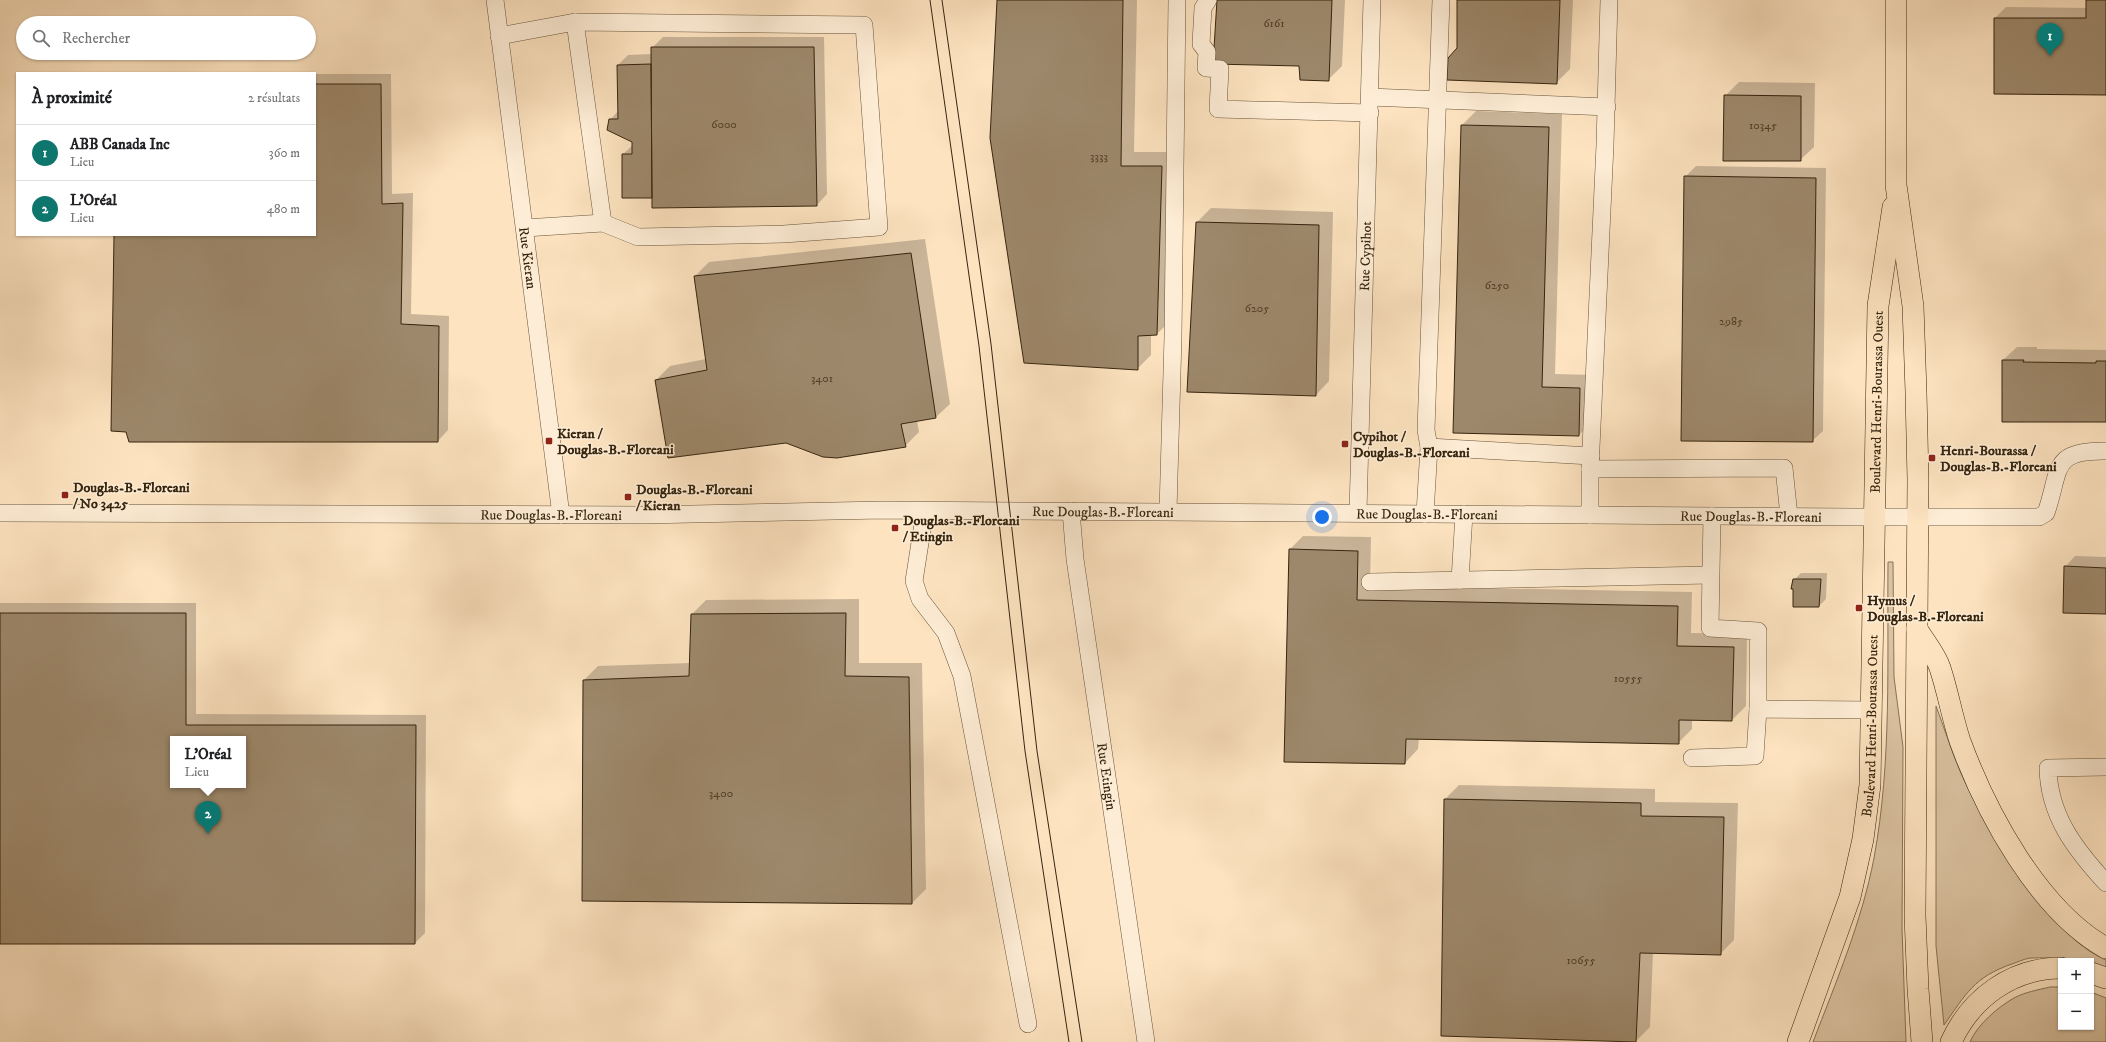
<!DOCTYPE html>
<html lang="fr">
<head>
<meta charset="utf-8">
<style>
	:root { --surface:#fff; --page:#f6f6f6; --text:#202124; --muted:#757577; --line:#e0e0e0; --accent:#0f766e }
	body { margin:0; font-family:"IM FELL DW Pica",serif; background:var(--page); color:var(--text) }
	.controls { position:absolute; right:12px; bottom:12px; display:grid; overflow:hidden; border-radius:0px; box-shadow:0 1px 3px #0004 }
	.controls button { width:36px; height:36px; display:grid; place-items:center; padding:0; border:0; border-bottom:1px solid var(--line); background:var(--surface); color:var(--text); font:20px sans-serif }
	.you { position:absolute; left:1322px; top:517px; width:14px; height:14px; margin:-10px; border:3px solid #fff; border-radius:50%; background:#1a73e8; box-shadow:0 0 0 6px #1a73e833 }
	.badge { display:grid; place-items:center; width:26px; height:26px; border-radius:50%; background:var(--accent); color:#fff; font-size:13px; font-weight:700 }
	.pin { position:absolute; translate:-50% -33px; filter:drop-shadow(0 1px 2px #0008) }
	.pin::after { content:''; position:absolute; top:21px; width:14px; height:12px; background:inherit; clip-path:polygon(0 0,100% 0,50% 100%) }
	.popup { position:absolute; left:170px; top:736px; width:76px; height:52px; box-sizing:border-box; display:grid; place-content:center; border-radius:0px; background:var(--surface); filter:drop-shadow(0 1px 3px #0005); font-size:13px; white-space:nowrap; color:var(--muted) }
	.popup b { font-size:15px; color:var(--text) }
	.popup::after { content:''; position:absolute; left:50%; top:100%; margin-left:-8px; border:8px solid transparent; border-top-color:var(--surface) }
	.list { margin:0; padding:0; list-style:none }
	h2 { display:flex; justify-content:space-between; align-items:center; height:52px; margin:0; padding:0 16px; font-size:17px }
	h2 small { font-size:13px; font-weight:400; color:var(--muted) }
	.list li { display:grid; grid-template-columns:26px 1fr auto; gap:12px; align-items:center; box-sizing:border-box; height:56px; padding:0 16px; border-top:1px solid var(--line) }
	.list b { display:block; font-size:15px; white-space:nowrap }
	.list p { margin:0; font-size:13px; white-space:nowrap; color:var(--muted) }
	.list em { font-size:13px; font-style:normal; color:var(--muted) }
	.icon { flex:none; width:22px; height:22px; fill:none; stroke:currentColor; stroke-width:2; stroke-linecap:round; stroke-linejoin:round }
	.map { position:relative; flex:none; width:2106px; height:1042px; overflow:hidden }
	.search { position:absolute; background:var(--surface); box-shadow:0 1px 3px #0004; left:16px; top:16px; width:300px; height:44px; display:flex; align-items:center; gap:10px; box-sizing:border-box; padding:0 14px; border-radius:22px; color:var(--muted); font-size:15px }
	.panel { position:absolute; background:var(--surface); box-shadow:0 1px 3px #0004; left:16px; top:72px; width:300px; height:164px; border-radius:0px }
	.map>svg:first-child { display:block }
</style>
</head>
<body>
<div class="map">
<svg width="2106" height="1042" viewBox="0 0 2106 1042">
	<rect width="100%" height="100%" fill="#fde3c0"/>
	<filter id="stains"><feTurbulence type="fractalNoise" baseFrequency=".005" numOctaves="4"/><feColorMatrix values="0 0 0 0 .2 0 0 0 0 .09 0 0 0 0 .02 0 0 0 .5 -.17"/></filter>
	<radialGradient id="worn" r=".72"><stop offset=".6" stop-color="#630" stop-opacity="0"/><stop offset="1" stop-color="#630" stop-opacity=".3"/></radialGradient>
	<!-- green -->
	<path fill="#dbc3a2" stroke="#887458" d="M 1888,562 L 1893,562 L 1894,677 L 1903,747 L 1902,929 L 1906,1042 L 1813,1042 C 1836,982 1862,921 1874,858 C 1892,761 1887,660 1888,562 Z
		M 1936,706 C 1944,727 1951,750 1960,771 C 1984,826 2050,937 2106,960 L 2106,971 L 2091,964 L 2091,961 C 2071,961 2052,957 2032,958 C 2026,958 2018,962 2012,964 C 1974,977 1966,994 1944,1025 L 1936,946 Z
		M 2050,987 L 2061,987 L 2061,1027 L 2091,1027 L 2091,992 L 2106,998 L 2106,1042 L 1970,1042 C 1977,1025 1998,1007 2014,998 C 2025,992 2038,990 2050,987 Z"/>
	<!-- shadow -->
	<path fill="#0003" fill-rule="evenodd" d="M 998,0 L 1137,0 L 1134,152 L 1175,152 L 1171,320 L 1157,334 L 1151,335 L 1151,355 L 1137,369 Z
		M 1218,0 L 1345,0 L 1342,66 L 1328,80 L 1300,65 Z
		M 1458,0 L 1573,0 L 1570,69 L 1556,83 L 1458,48 Z
		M 2087,0 L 2106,0 L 2106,94 L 1995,93 L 1995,18 L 2006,7 L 2087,8 Z
		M 663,37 L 824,37 L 827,194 L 817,205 L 653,198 L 623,154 L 633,145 L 633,141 L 610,120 L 619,110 L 618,65 L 628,55 L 652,54 L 652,48 Z
		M 128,72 L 214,73 L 127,73 Z
		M 315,74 L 391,74 L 392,194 L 413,193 L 411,314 L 449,316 L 448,430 L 438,441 L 115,235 L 315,235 Z
		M 1739,82 L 1815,83 L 1814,147 L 1800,160 L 1725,96 Z
		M 1476,111 L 1562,114 L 1555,374 L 1594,375 L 1593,421 L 1579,435 L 1454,432 L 1462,125 Z
		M 1696,166 L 1826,168 L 1823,431 L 1812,441 L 1685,177 Z
		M 1211,208 L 1333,212 L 1329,381 L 1316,395 L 1197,222 Z
		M 925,239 L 950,404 L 936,417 L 917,421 L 919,432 L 905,446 L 656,380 L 670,366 L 706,359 L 695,276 L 709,262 Z
		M 2017,347 L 2037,347 L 2037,349 L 2106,350 L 2106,421 L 2003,360 Z
		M 1303,536 L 1371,537 L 1370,586 L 1692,592 L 1691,633 L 1747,634 L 1746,706 L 1732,720 L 1692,719 L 1692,729 L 1678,743 L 1419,738 L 1418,749 L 1405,763 L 1290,549 Z
		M 2075,556 L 2106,557 L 2106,613 L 2065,567 Z
		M 1801,573 L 1827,573 L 1826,599 L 1819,606 L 1794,580 Z
		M 859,599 L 859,663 L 922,663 L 926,889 L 912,903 L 584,680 L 598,666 L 691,663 L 692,614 L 706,600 Z
		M 0,603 L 196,603 L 196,714 L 426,715 L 425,933 L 415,943 L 0,943 ZM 173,739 L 243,739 L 243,785 L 173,785 Z
		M 1459,785 L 1655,789 L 1655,802 L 1738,803 L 1734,940 L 1720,954 L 1653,952 L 1650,1027 L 1636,1041 L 1442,1035 L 1445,799 Z"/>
	<!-- building -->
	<path fill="#9d886b" stroke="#36250e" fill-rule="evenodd" d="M 997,0 L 1123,0 L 1121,166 L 1162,166 L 1157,335 L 1138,336 L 1138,370 L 1024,363 L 990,138 Z
		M 1217,0 L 1332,0 L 1329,81 L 1300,80 L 1299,66 L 1213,64 Z
		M 1457,0 L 1560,0 L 1557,84 L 1447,80 L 1448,58 L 1457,48 Z
		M 2086,0 L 2106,0 L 2106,95 L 1994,94 L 1994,18 L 2086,18 Z
		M 651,47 L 814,47 L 817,206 L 652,208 Z
		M 651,64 L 652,198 L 622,198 L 622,154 L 632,154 L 632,142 L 607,130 L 609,119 L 618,119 L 617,65 Z
		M 315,84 L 381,84 L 382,204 L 403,203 L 401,324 L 439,326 L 438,442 L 129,442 L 126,432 L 111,431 L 114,235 L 315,235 Z
		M 1724,95 L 1801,96 L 1801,161 L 1723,161 Z
		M 1461,125 L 1549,127 L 1542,387 L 1580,388 L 1579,436 L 1453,433 Z
		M 1684,176 L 1816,178 L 1813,442 L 1681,441 Z
		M 1196,222 L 1319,225 L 1316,396 L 1187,392 Z
		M 911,253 L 936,418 L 901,424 L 906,447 L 837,458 L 823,457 L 786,443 L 668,458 L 655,380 L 707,370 L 694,276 Z
		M 2002,360 L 2024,360 L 2023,362 L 2096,363 L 2096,361 L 2106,361 L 2106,422 L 2002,422 Z
		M 1289,549 L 1358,551 L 1357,600 L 1678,606 L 1677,646 L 1734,647 L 1732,721 L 1679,720 L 1679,744 L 1406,739 L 1405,764 L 1284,762 Z
		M 2064,566 L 2106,568 L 2106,614 L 2063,613 Z
		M 1793,579 L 1821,579 L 1819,607 L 1793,607 L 1793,589 L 1791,589 Z
		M 0,613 L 186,613 L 186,725 L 416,725 L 415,944 L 0,944 ZM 173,739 L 243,739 L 243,785 L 173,785 Z
		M 846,613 L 845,676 L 909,677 L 912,904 L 582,901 L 583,680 L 689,676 L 691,614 Z
		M 1444,799 L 1641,803 L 1641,816 L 1724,817 L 1721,955 L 1640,953 L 1636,1042 L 1441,1036 Z"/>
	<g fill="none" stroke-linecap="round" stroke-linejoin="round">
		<!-- minor casing -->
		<g stroke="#68543a" stroke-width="18">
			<g id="minor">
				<path id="s1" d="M 495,0 L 561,515"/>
				<path d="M 1208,0 L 1203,8 L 1201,44 L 1207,52 L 1206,68 L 1220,69 L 1218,109 L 1370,113"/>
				<path d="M 575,22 L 603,223"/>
				<path d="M 499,36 L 575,22 L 864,25 L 879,227 L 784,234 L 638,237 L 603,223 L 525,228"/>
				<path d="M 1370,97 L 1607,107"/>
				<path d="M 1429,447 L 1426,430 L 1441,0"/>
				<path d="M 1590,469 L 1605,145 L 1609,0"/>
				<path d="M 925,511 L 914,581 L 920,599 L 946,633 L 962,676 L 1028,1024"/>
				<path id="s2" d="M 1071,511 L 1075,559 L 1146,1042"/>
				<path d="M 1168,511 L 1173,337 L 1177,0"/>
				<path id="s3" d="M 1358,512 L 1372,0"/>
				<path id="s4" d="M 0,513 L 644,515 L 882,510 L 1854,517 L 2039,517 L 2046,513 C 2061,470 2050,450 2106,451"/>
				<path d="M 1425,514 L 1429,447 L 1591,456"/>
				<path d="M 1590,515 L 1590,469 L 1784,468 L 1789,516"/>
				<path d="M 1712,516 L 1710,628 L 1758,631 L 1758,709"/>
				<path d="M 1460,580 L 1464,514"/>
				<path d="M 1370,582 L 1710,575"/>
				<path d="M 1692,758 L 1755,756 L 1758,709 L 1872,710"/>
				<path d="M 2106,767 L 2048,768 C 2049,816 2075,849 2106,883"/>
			</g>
		</g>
		<!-- major casing -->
		<g stroke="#36250e" stroke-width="22">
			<g id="major">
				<path d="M 1896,0 L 1896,185 L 1913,306 L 1916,392 L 1918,479 L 1915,916 L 1918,989 L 1922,1042"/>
				<path d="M 1917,629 C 1924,641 1936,655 1940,668 C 1948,692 1952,717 1960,741 C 1986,812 2038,910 2106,948"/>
				<path d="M 2091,973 L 2106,978"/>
				<path id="s5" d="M 1798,1042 L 1850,897 L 1863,839 L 1870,785 L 1878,306 L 1893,207"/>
				<path d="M 1951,1042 C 1971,998 2012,968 2061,968"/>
			</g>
		</g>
		<!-- minor -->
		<use href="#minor" stroke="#feedd6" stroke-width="17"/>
		<!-- major -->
		<use href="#major" stroke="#fde3c0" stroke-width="21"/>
		<!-- tram -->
		<path stroke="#36250e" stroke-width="1" d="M 930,0 L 979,346 L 1025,751 L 1069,1042
			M 942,0 L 991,344 L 1037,751 L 1082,1042"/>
	</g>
	<!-- markers -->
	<g fill="#8f2418" stroke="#feedd6" stroke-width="1.5">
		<rect x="545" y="437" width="8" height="8" rx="2"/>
		<rect x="1341" y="440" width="8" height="8" rx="2"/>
		<rect x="1928" y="454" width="8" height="8" rx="2"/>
		<rect x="61" y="491" width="8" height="8" rx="2"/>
		<rect x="624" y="493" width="8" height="8" rx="2"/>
		<rect x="891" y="524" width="8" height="8" rx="2"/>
		<rect x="1855" y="604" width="8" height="8" rx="2"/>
	</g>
	<g text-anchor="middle" stroke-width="3" stroke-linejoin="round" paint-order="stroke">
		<!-- number labels -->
		<g font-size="12" fill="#503e25">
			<text x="1274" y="27">6161</text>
			<text x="724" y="128">6000</text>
			<text x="1763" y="129">10345</text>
			<text x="1099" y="160">3333</text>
			<text x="1497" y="289">6250</text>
			<text x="1257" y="312">6205</text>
			<text x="1731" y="325">2985</text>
			<text x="822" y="382">3401</text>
			<text x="1628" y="682">10555</text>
			<text x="721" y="797">3400</text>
			<text x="1581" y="964">10655</text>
		</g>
		<!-- street labels -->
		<g font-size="14" fill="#36250e" stroke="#feedd6">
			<text dy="5" stroke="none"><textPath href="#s3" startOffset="256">Rue Cypihot</textPath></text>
			<text dy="5" stroke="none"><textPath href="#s1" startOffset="260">Rue Kieran</textPath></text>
			<text dy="5" stroke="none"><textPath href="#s5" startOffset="651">Boulevard Henri-Bourassa Ouest</textPath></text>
			<text dy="5" stroke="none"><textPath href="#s4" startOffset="1103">Rue Douglas-B.-Floreani</textPath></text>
			<text dy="5" stroke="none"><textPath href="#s4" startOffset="1427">Rue Douglas-B.-Floreani</textPath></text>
			<text dy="5" stroke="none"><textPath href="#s4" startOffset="551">Rue Douglas-B.-Floreani</textPath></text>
			<text dy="5" stroke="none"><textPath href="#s4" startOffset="1751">Rue Douglas-B.-Floreani</textPath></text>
			<text dy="5" stroke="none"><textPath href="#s5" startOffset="327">Boulevard Henri-Bourassa Ouest</textPath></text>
			<text dy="5" stroke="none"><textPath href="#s2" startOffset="268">Rue Etingin</textPath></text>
		</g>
		<!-- poi labels -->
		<g font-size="14" font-weight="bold" fill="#36250e" stroke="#feedd6" text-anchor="start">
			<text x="557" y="438">Kieran /<tspan x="557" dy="16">Douglas-B.-Floreani</tspan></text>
			<text x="1353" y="441">Cypihot /<tspan x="1353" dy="16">Douglas-B.-Floreani</tspan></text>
			<text x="1940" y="455">Henri-Bourassa /<tspan x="1940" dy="16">Douglas-B.-Floreani</tspan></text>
			<text x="73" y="492">Douglas-B.-Floreani<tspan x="73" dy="16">/ No 3425</tspan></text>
			<text x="636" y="494">Douglas-B.-Floreani<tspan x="636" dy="16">/ Kieran</tspan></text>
			<text x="903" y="525">Douglas-B.-Floreani<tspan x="903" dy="16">/ Etingin</tspan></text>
			<text x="1867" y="605">Hymus /<tspan x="1867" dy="16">Douglas-B.-Floreani</tspan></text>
		</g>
	</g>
	<rect width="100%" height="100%" filter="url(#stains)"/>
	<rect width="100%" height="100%" fill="url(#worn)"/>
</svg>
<div class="controls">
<button>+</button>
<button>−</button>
</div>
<div class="you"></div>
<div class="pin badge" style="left:2050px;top:56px">1</div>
<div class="pin badge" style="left:208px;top:834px">2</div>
<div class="popup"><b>L'Oréal</b>Lieu</div>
<div class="search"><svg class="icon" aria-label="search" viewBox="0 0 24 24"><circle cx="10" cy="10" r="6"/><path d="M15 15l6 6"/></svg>Rechercher</div>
<section class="panel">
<h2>À proximité<small>2 résultats</small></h2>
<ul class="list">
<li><span class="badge">1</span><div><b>ABB Canada Inc</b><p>Lieu</p></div><em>360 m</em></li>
<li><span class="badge">2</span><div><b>L'Oréal</b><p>Lieu</p></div><em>480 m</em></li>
</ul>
</section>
</div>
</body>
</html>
